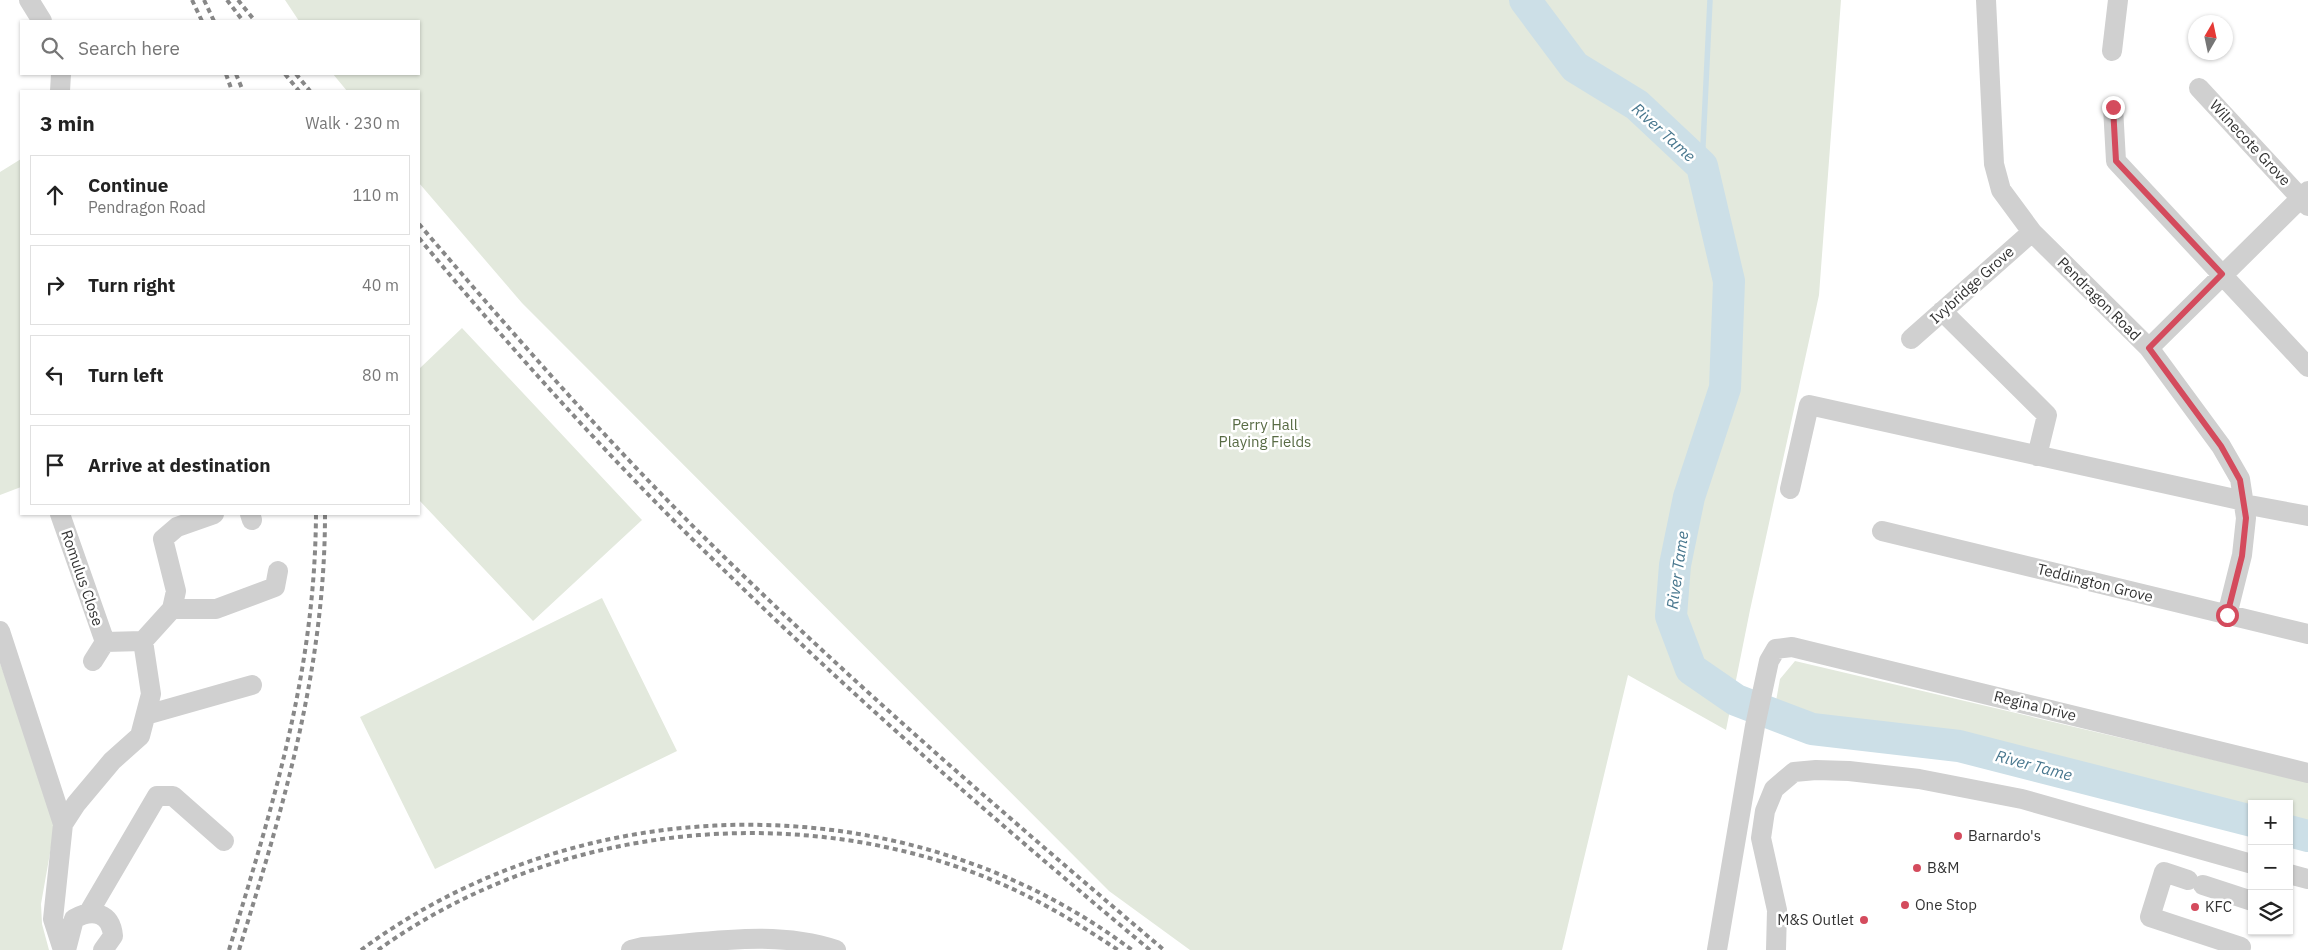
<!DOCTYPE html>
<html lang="en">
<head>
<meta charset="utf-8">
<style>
	:root { --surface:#fff; --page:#f2f2f2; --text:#222; --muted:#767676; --line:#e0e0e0 }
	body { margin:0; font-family:"IBM Plex Sans",sans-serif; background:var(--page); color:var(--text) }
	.controls { position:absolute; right:15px; bottom:15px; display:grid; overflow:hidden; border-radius:0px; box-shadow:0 1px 4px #0004 }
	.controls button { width:45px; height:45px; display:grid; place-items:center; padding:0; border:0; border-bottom:1px solid var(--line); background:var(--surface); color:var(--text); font:25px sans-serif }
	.compass { position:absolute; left:2188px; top:15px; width:45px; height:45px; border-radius:50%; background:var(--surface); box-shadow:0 1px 4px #0004; rotate:9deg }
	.stop { position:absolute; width:15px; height:15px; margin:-11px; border:4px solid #d44b5d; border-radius:50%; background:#fff }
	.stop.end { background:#d44b5d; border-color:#fff; box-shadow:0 1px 5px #0008 }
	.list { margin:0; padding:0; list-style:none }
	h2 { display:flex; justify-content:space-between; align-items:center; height:65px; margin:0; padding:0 20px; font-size:21px }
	h2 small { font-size:16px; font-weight:400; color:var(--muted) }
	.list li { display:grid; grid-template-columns:32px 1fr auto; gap:15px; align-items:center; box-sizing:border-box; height:80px; margin:0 10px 10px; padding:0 10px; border:1px solid var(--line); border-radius:0px }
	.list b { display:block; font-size:19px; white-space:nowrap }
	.list p { margin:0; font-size:16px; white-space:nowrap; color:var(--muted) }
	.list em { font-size:16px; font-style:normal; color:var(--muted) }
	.icon { flex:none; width:28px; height:28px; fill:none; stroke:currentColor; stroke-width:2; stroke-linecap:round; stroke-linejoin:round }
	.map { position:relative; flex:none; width:2308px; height:950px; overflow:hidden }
	.search { position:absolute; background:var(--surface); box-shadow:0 1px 4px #0004; left:20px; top:20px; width:400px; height:55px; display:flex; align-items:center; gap:12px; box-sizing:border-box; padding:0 18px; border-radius:0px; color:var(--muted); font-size:19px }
	.panel { position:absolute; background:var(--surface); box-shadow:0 1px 4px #0004; left:20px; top:90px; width:400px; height:425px; border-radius:0px }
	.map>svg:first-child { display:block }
</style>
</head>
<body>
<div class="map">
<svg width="2308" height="950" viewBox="0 0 2308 950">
	<rect width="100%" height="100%" fill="#fff"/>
	<!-- green -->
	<path fill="#e3e9dd" d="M 285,0 L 1841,0 L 1819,295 L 1750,610 L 1726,730 L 1628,675 L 1562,950 L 1190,950 L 1109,891 L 522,303 L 425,190 L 419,183 L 419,91 L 347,91 L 333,74 L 419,74 L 419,21 L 299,21 Z
		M 21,159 L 21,487 L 0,495 L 0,172 Z
		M 462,328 L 642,520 L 533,621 L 419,500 L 419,369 Z
		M 602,598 L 677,751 L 435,869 L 360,717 Z
		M 1795,661 L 2308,782 L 2308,826 L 2289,823 L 2289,804 L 2252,804 L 2252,814 L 2026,749 L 1888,723 L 1823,717 L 1776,701 L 1780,679 Z
		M 0,663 L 56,819 L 41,904 L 42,924 L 49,950 L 0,950 Z"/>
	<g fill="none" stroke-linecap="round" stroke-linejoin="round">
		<!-- stream -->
		<path stroke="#ccdfe7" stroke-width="5.5" d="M 1702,166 L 1710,0"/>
		<!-- river -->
		<path stroke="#ccdfe7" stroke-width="32" d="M 1525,0 L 1575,67 L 1637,105 L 1702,166 L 1729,281 L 1725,388 L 1689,497 L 1675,565 L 1671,616 L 1691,669 L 1736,700 L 1812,729 L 1959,746 L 2252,821
			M 2289,831 L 2308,836"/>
		<!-- minor -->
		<path stroke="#d0d0d0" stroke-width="20" d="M 29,0 L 42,21
			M 1986,0 L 1994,164 L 2001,190 L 2032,232 L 2149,348 L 2221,446 L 2240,479 L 2246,518 L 2242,555 L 2227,615
			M 2112,51 L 2118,0
			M 2199,88 L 2308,206
			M 60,91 L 61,74
			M 2113,107 L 2116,161 L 2308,367
			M 1942,311 L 2047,415 L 2037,456
			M 1911,339 L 2032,232
			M 2149,348 L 2308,191
			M 1790,489 L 1809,405 L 2244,501
			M 2244,504 L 2308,516
			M 60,514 L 105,642
			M 250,514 L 252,520
			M 1882,531 L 2308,634
			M 172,609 L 176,591 L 163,539 L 177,527 L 214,514
			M 0,631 L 63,824
			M 93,661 L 105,642 L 143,641
			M 146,715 L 252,685
			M 2289,874 L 2308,879
			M 2188,880 L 2164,872 L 2150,917 L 2241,947
			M 2203,885 L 2252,901
			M 89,912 L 157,796 L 173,796 L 224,841
			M 63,950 L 53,919 L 63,824 L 76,804 L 112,761 L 140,736 L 151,694 L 143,641 L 172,609 L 216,609 L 275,587 L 278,571
			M 66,950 L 74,919 C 93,908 111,913 113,936 L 103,950
			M 631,950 L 643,947 C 707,943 774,929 836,950
			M 1717,950 L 1755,726 L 1769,661 L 1776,649 L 1792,647 L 2308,773
			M 1776,950 L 1777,910 L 1761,838 L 1765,811 L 1774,789 L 1794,772 L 1816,770 L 1849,771 L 1919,779 L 2022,799 L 2252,864"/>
		<!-- rail -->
		<path stroke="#888" stroke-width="4" stroke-dasharray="5 4" stroke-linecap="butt" d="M 192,0 L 202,21
			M 204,0 L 214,21
			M 227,0 L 243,21
			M 238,0 L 255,21
			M 226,74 L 232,91
			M 236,74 L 243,91
			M 285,74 L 299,91
			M 296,74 L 310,91
			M 419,224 C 513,334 608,443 712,545 C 856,687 1010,819 1164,950
			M 419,238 C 516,355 619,469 728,574 C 863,706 1005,829 1150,950
			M 229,950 C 274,801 315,671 316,514
			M 239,950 C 284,805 325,668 325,514
			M 361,950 C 585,784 909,782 1132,950
			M 378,950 C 559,820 813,796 1015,890 C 1051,907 1085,928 1118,950"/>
	</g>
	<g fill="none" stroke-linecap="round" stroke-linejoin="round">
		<!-- route -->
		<path stroke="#d44b5d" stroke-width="6" d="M 2113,107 L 2116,161 L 2222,274 L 2149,348 L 2221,446 L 2240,480 L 2246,518 L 2242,556 L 2227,615"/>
	</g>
	<!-- markers -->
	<g fill="#d44b5d" stroke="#fff" stroke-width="2">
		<circle cx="1958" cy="836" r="5"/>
		<circle cx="1917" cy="868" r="5"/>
		<circle cx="1905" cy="905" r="5"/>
		<circle cx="2195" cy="907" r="5"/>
		<circle cx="1864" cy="920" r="5"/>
	</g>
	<g text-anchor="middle" stroke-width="5" stroke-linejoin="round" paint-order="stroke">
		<!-- street labels -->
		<g font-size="15" fill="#333" stroke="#fff">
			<text transform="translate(2250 143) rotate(47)" y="5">Wilnecote Grove</text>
			<text transform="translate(1972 285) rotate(-42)" y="5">Ivybridge Grove</text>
			<text transform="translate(2099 299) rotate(45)" y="5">Pendragon Road</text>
			<text transform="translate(82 578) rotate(71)" y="5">Romulus Close</text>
			<text transform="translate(2095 583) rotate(14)" y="5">Teddington Grove</text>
			<text transform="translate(2035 706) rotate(14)" y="5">Regina Drive</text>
		</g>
		<!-- park labels -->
		<g font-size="15" fill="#586b44" stroke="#fff">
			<text x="1265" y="430">Perry Hall<tspan x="1265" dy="17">Playing Fields</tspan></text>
		</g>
		<!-- poi labels -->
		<g font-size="15" fill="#333" stroke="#fff" text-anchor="start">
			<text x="1968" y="841">Barnardo's</text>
			<text x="1927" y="873">B&amp;M</text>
			<text x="1915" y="910">One Stop</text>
			<text x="2205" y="912">KFC</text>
			<text x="1854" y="925" text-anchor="end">M&amp;S Outlet</text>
		</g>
		<!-- water labels -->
		<g font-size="16" font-style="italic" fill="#48778e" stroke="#fff">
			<text transform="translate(1664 132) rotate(42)" y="6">River Tame</text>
			<text transform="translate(1677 570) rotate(-82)" y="6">River Tame</text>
			<text transform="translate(2034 765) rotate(15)" y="6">River Tame</text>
		</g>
	</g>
</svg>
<div class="controls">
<button>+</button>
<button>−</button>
<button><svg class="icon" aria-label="layers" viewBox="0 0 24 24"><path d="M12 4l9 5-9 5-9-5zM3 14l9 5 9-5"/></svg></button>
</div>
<svg class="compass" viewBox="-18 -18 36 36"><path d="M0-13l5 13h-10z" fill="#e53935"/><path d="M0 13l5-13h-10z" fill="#767676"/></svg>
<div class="stop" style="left:2227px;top:615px"></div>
<div class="stop end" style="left:2113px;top:107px"></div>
<div class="search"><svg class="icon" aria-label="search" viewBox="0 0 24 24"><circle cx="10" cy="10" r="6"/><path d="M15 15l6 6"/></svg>Search here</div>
<section class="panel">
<h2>3 min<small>Walk · 230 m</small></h2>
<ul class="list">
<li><svg class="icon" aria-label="ahead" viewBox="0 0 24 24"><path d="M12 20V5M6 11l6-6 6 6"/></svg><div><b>Continue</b><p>Pendragon Road</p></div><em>110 m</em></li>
<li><svg class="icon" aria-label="right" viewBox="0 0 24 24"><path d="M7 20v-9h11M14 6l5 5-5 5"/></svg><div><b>Turn right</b></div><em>40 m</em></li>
<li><svg class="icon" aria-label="left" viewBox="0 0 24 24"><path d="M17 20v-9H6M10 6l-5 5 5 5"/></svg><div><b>Turn left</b></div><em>80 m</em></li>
<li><svg class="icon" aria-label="arrive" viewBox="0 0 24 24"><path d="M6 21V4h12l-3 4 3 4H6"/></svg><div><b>Arrive at destination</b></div></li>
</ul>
</section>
</div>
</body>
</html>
